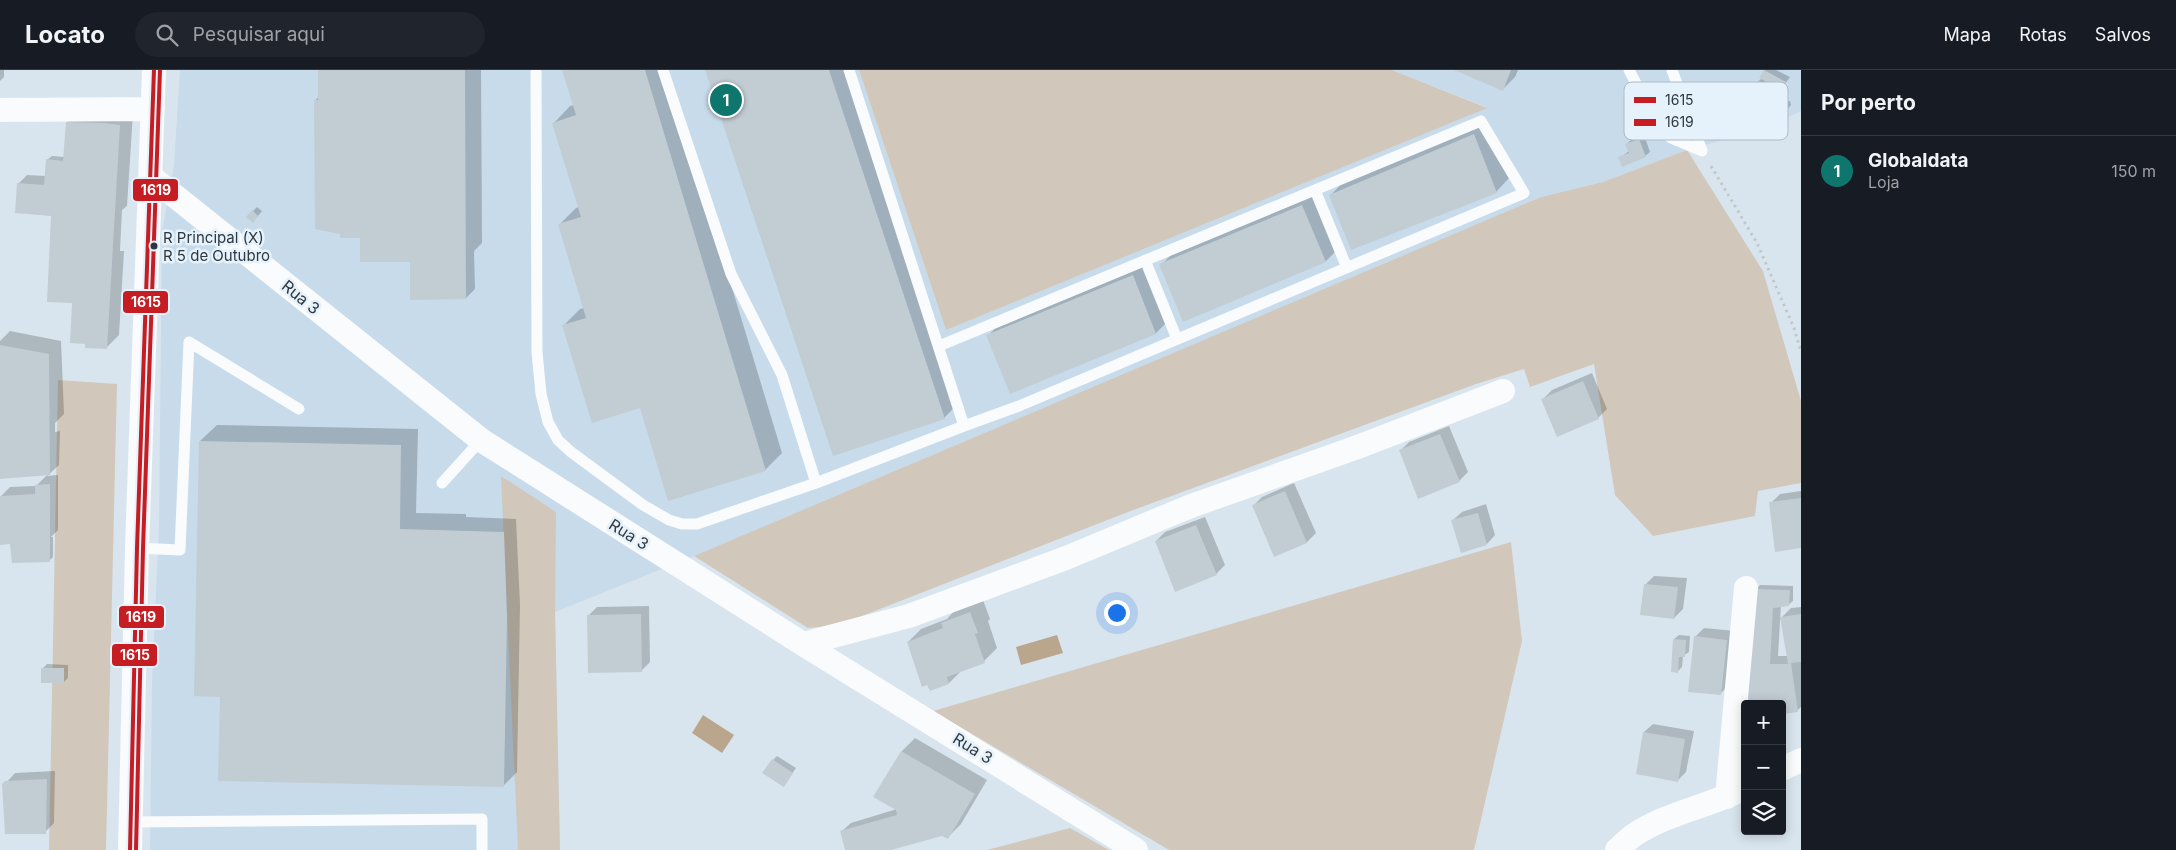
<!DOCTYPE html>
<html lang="pt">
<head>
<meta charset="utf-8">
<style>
	:root { --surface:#171b24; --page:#20242c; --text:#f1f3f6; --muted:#9ea1a6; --line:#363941; --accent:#0f766e }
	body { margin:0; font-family:Inter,sans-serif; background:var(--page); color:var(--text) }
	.controls { position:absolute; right:15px; bottom:15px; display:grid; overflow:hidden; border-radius:5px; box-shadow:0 2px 12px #0003 }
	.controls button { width:45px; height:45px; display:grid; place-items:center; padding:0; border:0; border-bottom:1px solid var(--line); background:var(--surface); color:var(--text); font:25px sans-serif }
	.you { position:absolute; left:1116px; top:542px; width:18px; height:18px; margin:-12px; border:4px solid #fff; border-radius:50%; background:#1a73e8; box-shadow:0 0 0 8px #1a73e833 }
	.badge { display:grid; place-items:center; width:32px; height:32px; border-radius:50%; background:var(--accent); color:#fff; font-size:16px; font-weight:700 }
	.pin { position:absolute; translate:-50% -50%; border:2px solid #fff; box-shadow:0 1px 5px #0006 }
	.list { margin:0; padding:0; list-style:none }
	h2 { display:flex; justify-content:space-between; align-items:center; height:65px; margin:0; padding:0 20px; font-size:21px }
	h2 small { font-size:16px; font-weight:400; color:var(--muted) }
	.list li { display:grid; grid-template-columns:32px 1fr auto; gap:15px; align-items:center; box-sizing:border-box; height:70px; padding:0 20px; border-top:1px solid var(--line) }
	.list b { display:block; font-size:19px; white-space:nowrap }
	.list p { margin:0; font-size:16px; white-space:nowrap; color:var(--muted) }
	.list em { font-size:16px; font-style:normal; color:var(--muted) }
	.icon { flex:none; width:28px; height:28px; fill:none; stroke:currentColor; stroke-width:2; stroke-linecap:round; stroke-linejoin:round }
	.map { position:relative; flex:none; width:1801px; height:780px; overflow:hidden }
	header { display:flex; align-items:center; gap:30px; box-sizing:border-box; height:70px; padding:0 25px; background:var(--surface); border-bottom:1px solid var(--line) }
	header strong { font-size:24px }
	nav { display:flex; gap:28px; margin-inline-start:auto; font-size:18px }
	.search { width:350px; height:45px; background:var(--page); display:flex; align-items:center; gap:12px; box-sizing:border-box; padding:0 18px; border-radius:28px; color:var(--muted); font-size:19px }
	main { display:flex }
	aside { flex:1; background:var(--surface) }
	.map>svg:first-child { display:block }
</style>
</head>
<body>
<header>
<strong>Locato</strong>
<div class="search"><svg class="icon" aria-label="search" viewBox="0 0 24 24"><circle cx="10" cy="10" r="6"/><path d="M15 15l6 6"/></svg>Pesquisar aqui</div>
<nav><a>Mapa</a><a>Rotas</a><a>Salvos</a></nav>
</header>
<main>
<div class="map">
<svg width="1801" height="780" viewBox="0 0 1801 780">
	<rect width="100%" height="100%" fill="#d9e5ee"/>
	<!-- built -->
	<path fill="#c7dbeb" d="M 180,0 L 859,0 L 946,260 L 1486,37 L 1392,0 L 1801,0 L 1801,41 L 1768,57 L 1687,80 L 1603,112 L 1541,127 L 694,486 L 555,542 L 560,780 L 150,780 L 152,612 L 159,456 L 162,162 L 174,95 Z"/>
	<!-- green -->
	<path fill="#d1c8bb" d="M 859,0 L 1392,0 L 1487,38 L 946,260 Z
		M 1687,80 L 1763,201 L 1801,331 L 1801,413 L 1758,421 L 1755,446 L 1653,466 L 1615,425 L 1594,294 L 1530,317 L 1524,299 L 1476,314 L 1128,442 L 839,555 L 808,558 L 694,486 L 1541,127 L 1603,112 Z
		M 58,310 L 117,314 L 106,780 L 49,780 Z
		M 501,406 L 556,442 L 555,542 L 560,780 L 518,780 Z
		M 1511,472 L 1522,571 L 1474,780 L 1169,780 L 933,641 Z
		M 1070,758 L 1109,780 L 987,780 Z"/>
	<!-- water -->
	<path fill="#b9a68c" d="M 1057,565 L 1063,583 L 1021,595 L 1016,577 Z
		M 703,645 L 734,665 L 722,683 L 692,663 Z"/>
	<!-- shadow -->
	<path fill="#0003" d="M 0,0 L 4,0 L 4,7 L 0,11 Z
		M 316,0 L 481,0 L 482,173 L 474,181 L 475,219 L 466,228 L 411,192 L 361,167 L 315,31 L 319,26 L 319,0 Z
		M 564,0 L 666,0 L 782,383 L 765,400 L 640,336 L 563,256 L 580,239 L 584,238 L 559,155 L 576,138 L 579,137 L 554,53 L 570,36 L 574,35 Z
		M 705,0 L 850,0 L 961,331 L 944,348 Z
		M 1457,0 L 1518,0 L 1515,7 L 1502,20 Z
		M 1765,0 L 1776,0 L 1790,7 L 1782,18 L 1774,15 L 1756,25 L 1761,34 L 1757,38 L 1726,32 L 1763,8 L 1761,8 Z
		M 1790,31 L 1791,35 L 1787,40 L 1780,42 L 1778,37 L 1782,32 Z
		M 80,39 L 133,43 L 127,136 L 122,140 L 120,181 L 124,181 L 119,265 L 106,278 L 74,232 L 53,145 L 18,114 L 27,105 L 46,106 L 47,90 L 52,86 L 64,87 L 67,52 Z
		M 1487,52 L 1509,108 L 1496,122 L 1330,126 L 1343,112 Z
		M 1644,65 L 1650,82 L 1645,86 L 1620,88 L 1629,81 L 1627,74 L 1631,70 Z
		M 1316,123 L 1339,178 L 1326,191 L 1161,195 L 1174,182 Z
		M 257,137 L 262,141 L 257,147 L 253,141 Z
		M 1146,193 L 1169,250 L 1156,263 L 1011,322 L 988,266 L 1001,252 Z
		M 10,261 L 61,271 L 64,344 L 55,353 L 55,362 L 60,361 L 59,395 L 47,406 L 58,405 L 58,460 L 51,467 L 53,467 L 53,487 L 49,491 L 14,472 L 0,474 L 1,426 L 10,417 L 36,416 L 48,404 L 0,407 L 0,271 Z
		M 1592,303 L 1607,339 L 1598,348 L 1543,329 L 1552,320 Z
		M 217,355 L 418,359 L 416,443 L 466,444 L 466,447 L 516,449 L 520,535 L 517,702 L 504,715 L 221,625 L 200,371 Z
		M 1449,356 L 1468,402 L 1459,411 L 1400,381 L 1409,372 Z
		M 1294,413 L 1316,463 L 1307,472 L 1253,436 L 1262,427 Z
		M 1801,421 L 1801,476 L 1771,433 L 1780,424 Z
		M 1486,434 L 1495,465 L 1487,474 L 1453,450 L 1462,442 Z
		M 1205,447 L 1225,495 L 1216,504 L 1156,471 L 1165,462 Z
		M 1654,506 L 1687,508 L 1683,539 L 1674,548 L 1645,515 Z
		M 1760,515 L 1793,516 L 1793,531 L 1788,535 L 1781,535 L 1778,586 L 1788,586 L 1782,547 L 1791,538 L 1801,537 L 1801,637 L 1798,640 L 1782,634 L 1745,634 L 1756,520 Z
		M 983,530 L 990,549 L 988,551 L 997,578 L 984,591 L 962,600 L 949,613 L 908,572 L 921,559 L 947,549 L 955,540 Z
		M 649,536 L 650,592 L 641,601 L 588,546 L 597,537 Z
		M 1704,558 L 1735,561 L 1729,615 L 1720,624 L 1695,567 Z
		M 1679,565 L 1690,566 L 1689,582 L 1683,586 L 1682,597 L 1678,601 L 1672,601 L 1674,569 Z
		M 47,594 L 68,595 L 68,608 L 64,612 L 42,599 Z
		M 1653,654 L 1694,661 L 1686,702 L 1677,711 L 1644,662 Z
		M 915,668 L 987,710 L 961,754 L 948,767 L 942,764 L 886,780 L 846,780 L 842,761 L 851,753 L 897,739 L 875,727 L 902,681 Z
		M 777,686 L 796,698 L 784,715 L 773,690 Z
		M 55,701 L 54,753 L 45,762 L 4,715 L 15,703 Z"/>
	<!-- building -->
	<path fill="#c2ccd3" d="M 318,0 L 465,0 L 466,229 L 410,230 L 410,192 L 360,192 L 360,168 L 340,168 L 340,164 L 315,159 L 314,30 L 318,30 Z
		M 562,0 L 645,0 L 766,401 L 668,431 L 640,338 L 592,353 L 562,255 L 586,248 L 558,154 L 581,147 L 552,53 L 576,45 Z
		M 705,0 L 829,0 L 945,349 L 833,386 Z
		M 1454,0 L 1511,0 L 1503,21 Z
		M 1764,0 L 1786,12 L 1782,20 L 1759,8 Z
		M 1759,11 L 1772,19 L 1756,27 L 1751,16 Z
		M 66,52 L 103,53 L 120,55 L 107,279 L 85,278 L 85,274 L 70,273 L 72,233 L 47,232 L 51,146 L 15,143 L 17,113 L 44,115 L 46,89 L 63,91 Z
		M 1474,64 L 1497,123 L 1351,180 L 1329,125 Z
		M 1639,69 L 1646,87 L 1622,97 L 1618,87 L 1629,83 L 1625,74 Z
		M 1302,135 L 1326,192 L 1183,252 L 1159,194 Z
		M 252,140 L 258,146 L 253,153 L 246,147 Z
		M 1133,205 L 1156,264 L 1010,324 L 986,265 Z
		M 0,275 L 49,284 L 50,405 L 0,409 Z
		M 1583,311 L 1599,349 L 1557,367 L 1541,329 Z
		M 1440,364 L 1460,412 L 1418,429 L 1399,380 Z
		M 199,371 L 401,375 L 400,459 L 504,462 L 507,549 L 504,717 L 218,711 L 220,627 L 194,626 Z
		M 50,414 L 50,492 L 12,493 L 10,474 L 0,475 L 0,426 L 35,424 L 35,415 Z
		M 1285,421 L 1307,473 L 1274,487 L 1252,435 Z
		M 1801,428 L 1801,478 L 1775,482 L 1769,432 Z
		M 1478,443 L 1487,475 L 1461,483 L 1451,450 Z
		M 1196,455 L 1217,505 L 1175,522 L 1155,471 Z
		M 1644,514 L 1678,517 L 1674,549 L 1640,545 Z
		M 1754,519 L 1790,520 L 1789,536 L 1773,538 L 1770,594 L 1788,594 L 1780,547 L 1801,544 L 1801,592 L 1791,593 L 1798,642 L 1782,644 L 1782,634 L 1745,634 Z
		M 970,542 L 978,563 L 975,564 L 985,593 L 947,607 L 949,614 L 930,621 L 927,615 L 922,617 L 907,572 L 943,558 L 941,553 Z
		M 641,544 L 642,602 L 588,603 L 587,545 Z
		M 1694,566 L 1727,570 L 1721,625 L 1688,622 Z
		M 1673,569 L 1686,570 L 1685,587 L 1679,587 L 1678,603 L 1671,602 Z
		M 41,598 L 64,598 L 64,613 L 41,613 Z
		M 1643,662 L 1685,669 L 1678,712 L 1636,704 Z
		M 901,681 L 975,724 L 948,769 L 942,766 L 891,780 L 845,780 L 840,761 L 897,745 L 896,740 L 873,727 Z
		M 772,689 L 793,703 L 784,717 L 762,703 Z
		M 47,709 L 46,764 L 5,764 L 2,714 L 5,711 Z"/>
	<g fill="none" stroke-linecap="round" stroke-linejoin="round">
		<!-- path -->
		<path stroke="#c3c7ca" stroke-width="3" stroke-dasharray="2.5 4" stroke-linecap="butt" d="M 1711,96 L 1757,173 L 1794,258 L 1801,281"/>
		<!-- service -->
		<path stroke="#f9fbfc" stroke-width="11" d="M 536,0 L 537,282 L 541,324 L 548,352 L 558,370 L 571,382 L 643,435 L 669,450 L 682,454 L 697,454 L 816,413 L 964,356 L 849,0
			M 663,0 L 731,204 L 782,305 L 816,413
			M 1629,0 L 1660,59 L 1671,68 L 1702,81 L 1672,0
			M 1315,120 L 1347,198
			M 1145,190 L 1177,269
			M 939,276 L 1481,51 L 1524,123 L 1019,336 L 964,356
			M 442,413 L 481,370
			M 137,478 L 180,480 L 189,272 L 299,339
			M 130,752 L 482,749 L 482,780"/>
		<!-- minor -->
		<path stroke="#f9fbfc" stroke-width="24" d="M 0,40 L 153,39
			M 151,107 L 481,370 L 803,574 L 1136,780
			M 803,574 L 909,546 L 1066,488 L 1191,436 L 1355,378 L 1503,321
			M 1782,699 L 1801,690
			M 1727,727 L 1746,518
			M 130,780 L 137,478 L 154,0
			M 1617,780 C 1623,775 1628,769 1634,765 C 1667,743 1710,736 1745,718"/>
		<!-- bus-1 casing -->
		<g stroke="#e5f2fc" stroke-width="8">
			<path id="bus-1" d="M 130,780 L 137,478 L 154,0"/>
		</g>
		<!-- bus-2 casing -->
		<g stroke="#e5f2fc" stroke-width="8">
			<path id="bus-2" d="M 136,780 L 143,478 L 160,0"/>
		</g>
		<!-- bus-1 -->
		<use href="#bus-1" stroke="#c61d23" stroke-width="4"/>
		<!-- bus-2 -->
		<use href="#bus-2" stroke="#c61d23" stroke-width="4"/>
	</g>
	<!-- markers -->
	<circle fill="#2f373e" stroke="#e5f2fc" stroke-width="2" cx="154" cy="176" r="4.5"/>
	<g text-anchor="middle" stroke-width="5" stroke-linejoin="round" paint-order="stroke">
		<!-- bus labels -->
		<g font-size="15" fill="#2f373e" stroke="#e5f2fc" text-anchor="start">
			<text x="163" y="173">R Principal (X)<tspan x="163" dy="18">R 5 de Outubro</tspan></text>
		</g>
		<!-- street labels -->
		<g font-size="16" fill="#2f373e" stroke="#e5f2fc">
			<text transform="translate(301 227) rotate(39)" y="6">Rua 3</text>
			<text transform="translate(629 464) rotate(32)" y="6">Rua 3</text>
			<text transform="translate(973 678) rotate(32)" y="6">Rua 3</text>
		</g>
	</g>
	<!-- legend -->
	<rect x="1624" y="12" width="164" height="58" rx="8" fill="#e5f2fc" stroke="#aebac3" stroke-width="1"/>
	<rect x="1634" y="27" width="22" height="6" fill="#c61d23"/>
	<rect x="1634" y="49" width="22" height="7" fill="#c61d23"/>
	<g font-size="14" fill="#2f373e">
		<text x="1665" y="35">1615</text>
		<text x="1665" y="57">1619</text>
	</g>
	<g stroke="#e5f2fc" stroke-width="2">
		<rect x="132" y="108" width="47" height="24" rx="5" fill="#c61d23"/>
		<rect x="122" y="220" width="47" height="24" rx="5" fill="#c61d23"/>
		<rect x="118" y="535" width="47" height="24" rx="5" fill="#c61d23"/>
		<rect x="111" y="573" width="47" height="24" rx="5" fill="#c61d23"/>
	</g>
	<g font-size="14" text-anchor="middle" font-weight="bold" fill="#fff">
		<text x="156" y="125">1619</text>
		<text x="146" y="237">1615</text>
		<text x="141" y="552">1619</text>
		<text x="135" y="590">1615</text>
	</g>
</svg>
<div class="controls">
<button>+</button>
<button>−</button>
<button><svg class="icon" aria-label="layers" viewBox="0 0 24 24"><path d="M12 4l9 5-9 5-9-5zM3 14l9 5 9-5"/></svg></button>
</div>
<div class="you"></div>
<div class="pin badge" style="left:726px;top:30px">1</div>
</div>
<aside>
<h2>Por perto<small></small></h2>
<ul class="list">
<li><span class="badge">1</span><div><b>Globaldata</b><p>Loja</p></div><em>150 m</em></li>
</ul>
</aside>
</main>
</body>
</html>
